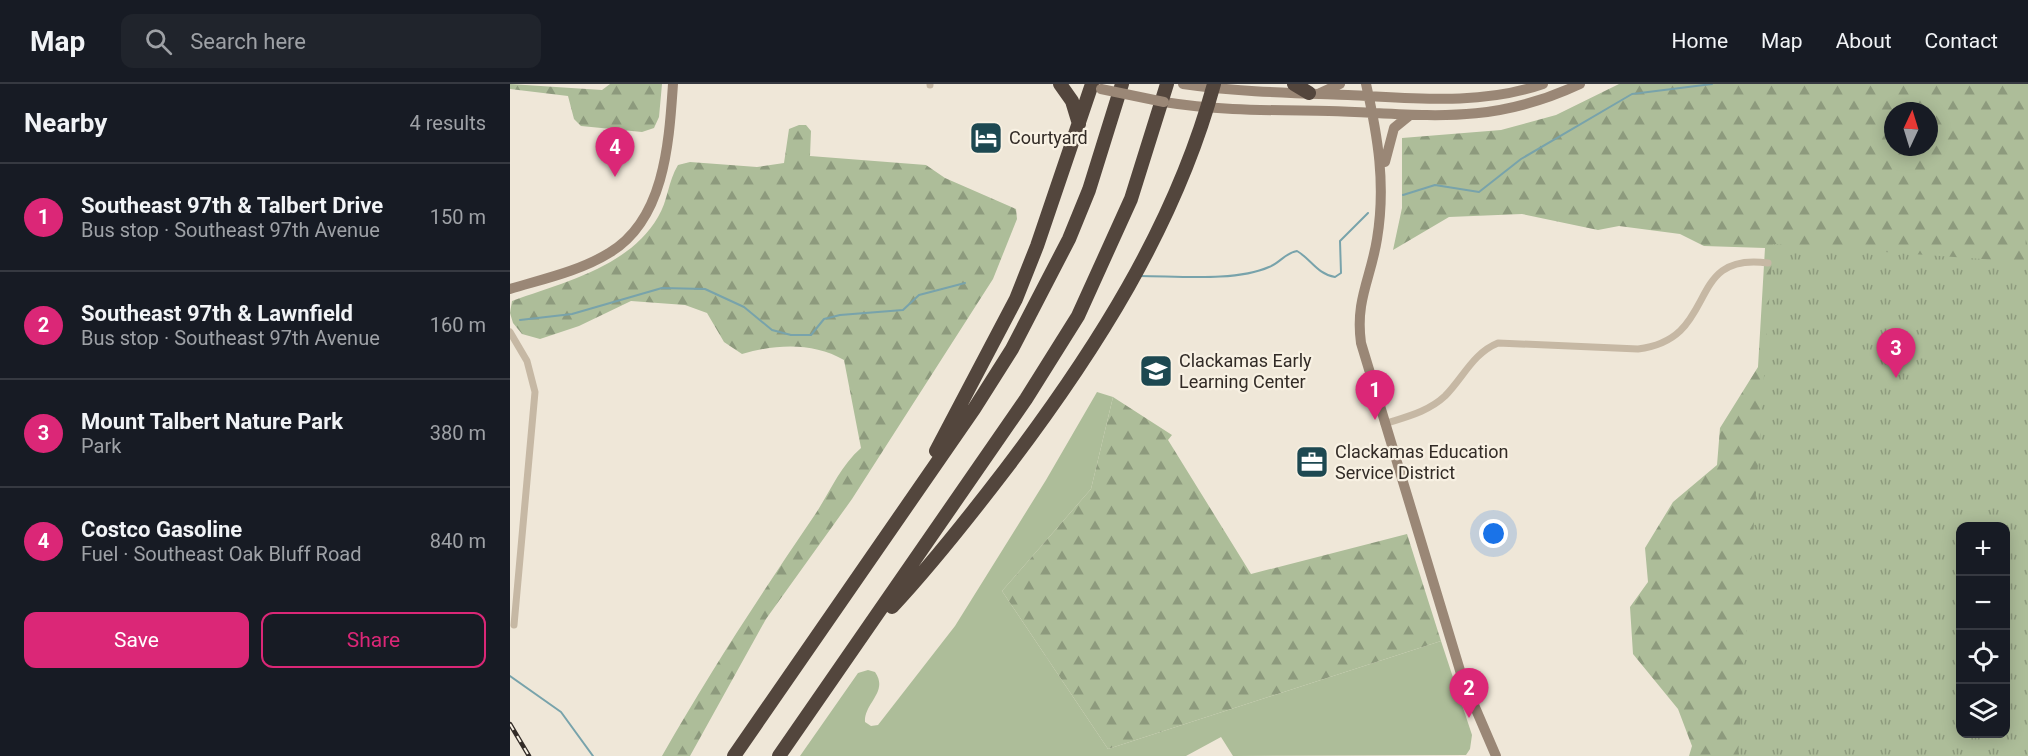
<!DOCTYPE html>
<html lang="en">
<head>
<meta charset="utf-8">
<style>
	:root { --surface:#171b24; --page:#20242c; --text:#f1f3f6; --muted:#9ea1a6; --line:#363941; --accent:#db2777 }
	body { margin:0; font-family:Roboto,sans-serif; background:var(--page); color:var(--text) }
	.controls { position:absolute; right:18px; bottom:18px; display:grid; overflow:hidden; border-radius:12px; box-shadow:0 3px 15px #0003 }
	.controls button { width:54px; height:54px; display:grid; place-items:center; padding:0; border:0; border-bottom:2px solid var(--line); background:var(--surface); color:var(--text); font:30px sans-serif }
	.compass { position:absolute; left:1374px; top:18px; width:54px; height:54px; border-radius:50%; background:var(--surface); box-shadow:0 3px 15px #0003; rotate:4deg }
	.you { position:absolute; left:984px; top:450px; width:21px; height:21px; margin:-15px; border:4px solid #fff; border-radius:50%; background:#1a73e8; box-shadow:0 0 0 9px #1a73e833 }
	.badge { display:grid; place-items:center; width:39px; height:39px; border-radius:50%; background:var(--accent); color:#fff; font-size:20px; font-weight:700 }
	.pin { position:absolute; translate:-50% -50px; filter:drop-shadow(0 2px 3px #0008) }
	.pin::after { content:''; position:absolute; top:32px; width:21px; height:18px; background:inherit; clip-path:polygon(0 0,100% 0,50% 100%) }
	.list { margin:0; padding:0; list-style:none }
	h2 { display:flex; justify-content:space-between; align-items:center; height:78px; margin:0; padding:0 24px; font-size:26px }
	h2 small { font-size:20px; font-weight:400; color:var(--muted) }
	.list li { display:grid; grid-template-columns:39px 1fr auto; gap:18px; align-items:center; box-sizing:border-box; height:108px; padding:0 24px; border-top:2px solid var(--line) }
	.list b { display:block; font-size:22px; white-space:nowrap }
	.list p { margin:0; font-size:20px; white-space:nowrap; color:var(--muted) }
	.list em { font-size:20px; font-style:normal; color:var(--muted) }
	.actions { display:flex; gap:12px; padding:18px 24px }
	.actions a { flex:1; padding:14px 0; border:2px solid var(--accent); border-radius:12px; text-align:center; font-size:21px; color:var(--accent) }
	.actions .main { background:var(--accent); color:#fff }
	.icon { flex:none; width:33px; height:33px; fill:none; stroke:currentColor; stroke-width:2; stroke-linecap:round; stroke-linejoin:round }
	.map { position:relative; flex:none; width:1518px; height:672px; overflow:hidden }
	header { display:flex; align-items:center; gap:36px; box-sizing:border-box; height:84px; padding:0 30px; background:var(--surface); border-bottom:2px solid var(--line) }
	header strong { font-size:28px }
	nav { display:flex; gap:33px; margin-inline-start:auto; font-size:21px }
	.search { width:420px; height:54px; background:var(--page); display:flex; align-items:center; gap:15px; box-sizing:border-box; padding:0 21px; border-radius:12px; color:var(--muted); font-size:22px }
	main { display:flex }
	aside { flex:1; background:var(--surface) }
	.map>svg:first-child { display:block }
</style>
</head>
<body>
<header>
<strong>Map</strong>
<div class="search"><svg class="icon" aria-label="search" viewBox="0 0 24 24"><circle cx="10" cy="10" r="6"/><path d="M15 15l6 6"/></svg>Search here</div>
<nav><a>Home</a><a>Map</a><a>About</a><a>Contact</a></nav>
</header>
<main>
<aside>
<h2>Nearby<small>4 results</small></h2>
<ul class="list">
<li><span class="badge">1</span><div><b>Southeast 97th &amp; Talbert Drive</b><p>Bus stop · Southeast 97th Avenue</p></div><em>150 m</em></li>
<li><span class="badge">2</span><div><b>Southeast 97th &amp; Lawnfield</b><p>Bus stop · Southeast 97th Avenue</p></div><em>160 m</em></li>
<li><span class="badge">3</span><div><b>Mount Talbert Nature Park</b><p>Park</p></div><em>380 m</em></li>
<li><span class="badge">4</span><div><b>Costco Gasoline</b><p>Fuel · Southeast Oak Bluff Road</p></div><em>840 m</em></li>
</ul>
<div class="actions"><a class="main">Save</a><a>Share</a></div>
</aside>
<div class="map">
<svg width="1518" height="672" viewBox="0 0 1518 672">
	<defs>
		<pattern id="forest-firs" width="22" height="20" patternUnits="userSpaceOnUse" patternTransform="scale(1.5)"><rect width="22" height="20" fill="#adbd99"/><path d="M5 1l3.5 6h-7zM16 11l3.5 6h-7z" fill="#8d9a7d"/></pattern>
		<pattern id="park-tufts" width="24" height="20" patternUnits="userSpaceOnUse" patternTransform="scale(1.5)"><rect width="24" height="20" fill="#adbd99"/><path d="M3 7l-1-3M5 7V3M7 7l1-3M15 17l-1-3M17 17v-4M19 17l1-3" fill="none" stroke="#8d9a7d"/></pattern>
	</defs>
	<rect width="100%" height="100%" fill="#efe7d8"/>
	<!-- grass -->
	<path fill="#adbd99" d="M 587,308 L 603,313 L 581,405 L 492,507 L 598,665 L 931,557 L 962,651 L 960,665 L 956,671 L 723,672 L 711,653 L 676,672 L 290,672 L 348,589 L 358,586 L 365,588 C 379,608 354,619 355,638 L 361,642 L 368,641 L 445,542 L 536,396 Z"/>
	<!-- forest -->
	<path fill="url(#forest-firs)" fill-rule="evenodd" d="M 0,0 L 92,6 L 100,0 L 152,0 L 149,33 L 144,44 L 132,48 L 71,42 L 64,35 L 58,12 L 0,5 Z
		M 1109,0 L 1518,0 L 1518,672 L 1179,672 L 1182,662 L 1168,625 L 1123,570 L 1120,523 L 1138,498 L 1135,464 L 1163,418 L 1207,381 L 1210,344 L 1248,283 L 1255,164 L 1194,162 L 1170,150 L 1109,142 L 1088,146 L 1012,130 L 939,133 L 883,166 L 892,124 L 892,54 L 991,46 L 1046,31 ZM 1383,27 L 1419,27 L 1419,63 L 1383,63 ZM 1450,442 L 1496,442 L 1496,650 L 1450,650 Z
		M 289,41 L 296,41 L 301,47 L 300,72 L 416,81 L 435,94 L 506,125 L 507,135 L 483,195 L 342,415 L 256,535 L 180,672 L 152,672 C 198,591 249,513 302,435 C 319,411 329,383 351,364 L 334,276 C 303,258 266,260 232,270 L 214,258 L 197,229 L 175,221 L 121,217 L 69,242 L 30,255 L 12,250 L 3,239 L 0,229 L 2,217 C 54,198 119,183 148,133 C 158,117 158,97 168,81 L 180,78 L 247,83 L 274,79 L 279,45 Z
		M 603,313 L 662,351 L 658,356 L 741,490 L 897,450 L 931,557 L 598,665 L 492,507 L 581,405 Z"/>
	<!-- park -->
	<path fill="url(#park-tufts)" fill-rule="evenodd" d="M 1518,128 L 1518,672 L 1228,672 L 1263,160 L 1514,178 ZM 1450,442 L 1496,442 L 1496,650 L 1450,650 Z"/>
	<g fill="none" stroke-linecap="round" stroke-linejoin="round">
		<!-- stream -->
		<path stroke="#78a3ab" stroke-width="2" d="M 893,111 L 925,101 L 969,108 L 1011,75 L 1122,10 L 1202,0
			M 630,192 C 667,192 725,198 759,183 C 770,179 775,169 787,167 C 801,175 807,190 825,193 L 831,189 L 830,157 L 858,129
			M 10,236 L 62,230 L 152,204 L 195,205 L 234,223 L 262,246 L 281,251 L 301,251 L 314,235 L 330,231 L 393,226 L 409,211 L 455,199
			M 0,592 L 51,628 L 83,672"/>
		<!-- street -->
		<path stroke="#c6b8a4" stroke-width="7" d="M 420,1 L 420,0
			M 0,248 L 17,277 L 25,308 L 4,541
			M 874,340 C 895,333 918,328 935,312 C 953,294 963,269 988,259 L 1128,265 C 1211,255 1173,167 1258,179"/>
		<!-- secondary -->
		<path stroke="#9a8776" stroke-width="10" d="M 673,0 C 728,8 783,9 838,11 C 903,14 970,22 1033,0
			M 856,0 C 868,53 876,101 867,155 C 861,194 845,216 851,259 L 952,593 L 986,672
			M 810,9 L 830,0
			M 654,18 C 709,27 764,26 819,27 C 915,30 978,43 1070,0
			M 875,78 L 884,44 L 900,31
			M 0,205 C 33,195 70,187 99,169 C 155,136 159,58 163,0"/>
		<!-- highway -->
		<path stroke="#53463d" stroke-width="14" d="M 550,0 L 562,17 L 569,40
			M 784,0 L 799,9
			M 426,367 L 506,215 L 527,162 L 582,0
			M 382,523 C 423,479 459,433 495,386 C 584,269 665,143 704,0
			M 224,672 L 464,325 L 502,265 L 559,155 L 579,106 L 612,0
			M 269,672 L 516,315 L 568,232 L 621,115 L 657,0"/>
		<!-- rail casing -->
		<g stroke="#322b26" stroke-width="4.5">
			<path id="rail" d="M 0,640 L 19,672"/>
		</g>
		<!-- rail -->
		<use href="#rail" stroke="#f8f1e3" stroke-width="2" stroke-dasharray="7" stroke-linecap="butt"/>
		<!-- secondary-bridge -->
		<path stroke="#9a8776" stroke-width="10" d="M 591,5 L 654,18"/>
	</g>
	<!-- icons -->
	<defs>
		<g id="hotel-square" transform="scale(1.725)"><rect x="-9" y="-9" width="18" height="18" rx="4" fill="#1d4851" stroke="#f8f1e3"/><path d="M-6-4.5h1.5V1H6V5H4.5V3h-9V5H-6ZM-4 0a1.8 1.8 0 1 1 3.6 0ZM.5 0V-2.5h3Q6-2.5 6 0Z" fill="#fff"/></g>
		<g id="school-square" transform="scale(1.725)"><rect x="-9" y="-9" width="18" height="18" rx="4" fill="#1d4851" stroke="#f8f1e3"/><path d="M0-5L7-2L0 1L-7-2ZM-4 1L0 2.5L4 1V4Q0 6-4 4Z" fill="#fff"/></g>
		<g id="office-square" transform="scale(1.725)"><rect x="-9" y="-9" width="18" height="18" rx="4" fill="#1d4851" stroke="#f8f1e3"/><path d="M-6-3h4V-5.5h4V-3h4V5H-6ZM-1-4.5V-3h2v-1.5ZM-6 0V1H6V0Z" fill="#fff"/></g>
	</defs>
	<g fill-rule="evenodd">
		<use href="#hotel-square" x="476" y="54"/>
		<use href="#school-square" x="646" y="287"/>
		<use href="#office-square" x="802" y="378"/>
	</g>
	<g text-anchor="middle" stroke-width="4.5" stroke-linejoin="round" paint-order="stroke">
		<!-- poi labels -->
		<g font-size="18" fill="#322b26" stroke="#f8f1e3" text-anchor="start">
			<text x="499" y="60">Courtyard</text>
			<text x="669" y="283">Clackamas Early<tspan x="669" dy="21">Learning Center</tspan></text>
			<text x="825" y="374">Clackamas Education<tspan x="825" dy="21">Service District</tspan></text>
		</g>
	</g>
</svg>
<div class="controls">
<button>+</button>
<button>−</button>
<button><svg class="icon" aria-label="locate" viewBox="0 0 24 24"><circle cx="12" cy="12" r="6"/><path d="M12 2v4M12 18v4M2 12h4M18 12h4"/></svg></button>
<button><svg class="icon" aria-label="layers" viewBox="0 0 24 24"><path d="M12 4l9 5-9 5-9-5zM3 14l9 5 9-5"/></svg></button>
</div>
<svg class="compass" viewBox="-18 -18 36 36"><path d="M0-13l5 13h-10z" fill="#e53935"/><path d="M0 13l5-13h-10z" fill="#9ea1a6"/></svg>
<div class="you"></div>
<div class="pin badge" style="left:865px;top:336px">1</div>
<div class="pin badge" style="left:959px;top:634px">2</div>
<div class="pin badge" style="left:1386px;top:294px">3</div>
<div class="pin badge" style="left:105px;top:93px">4</div>
</div>
</main>
</body>
</html>
